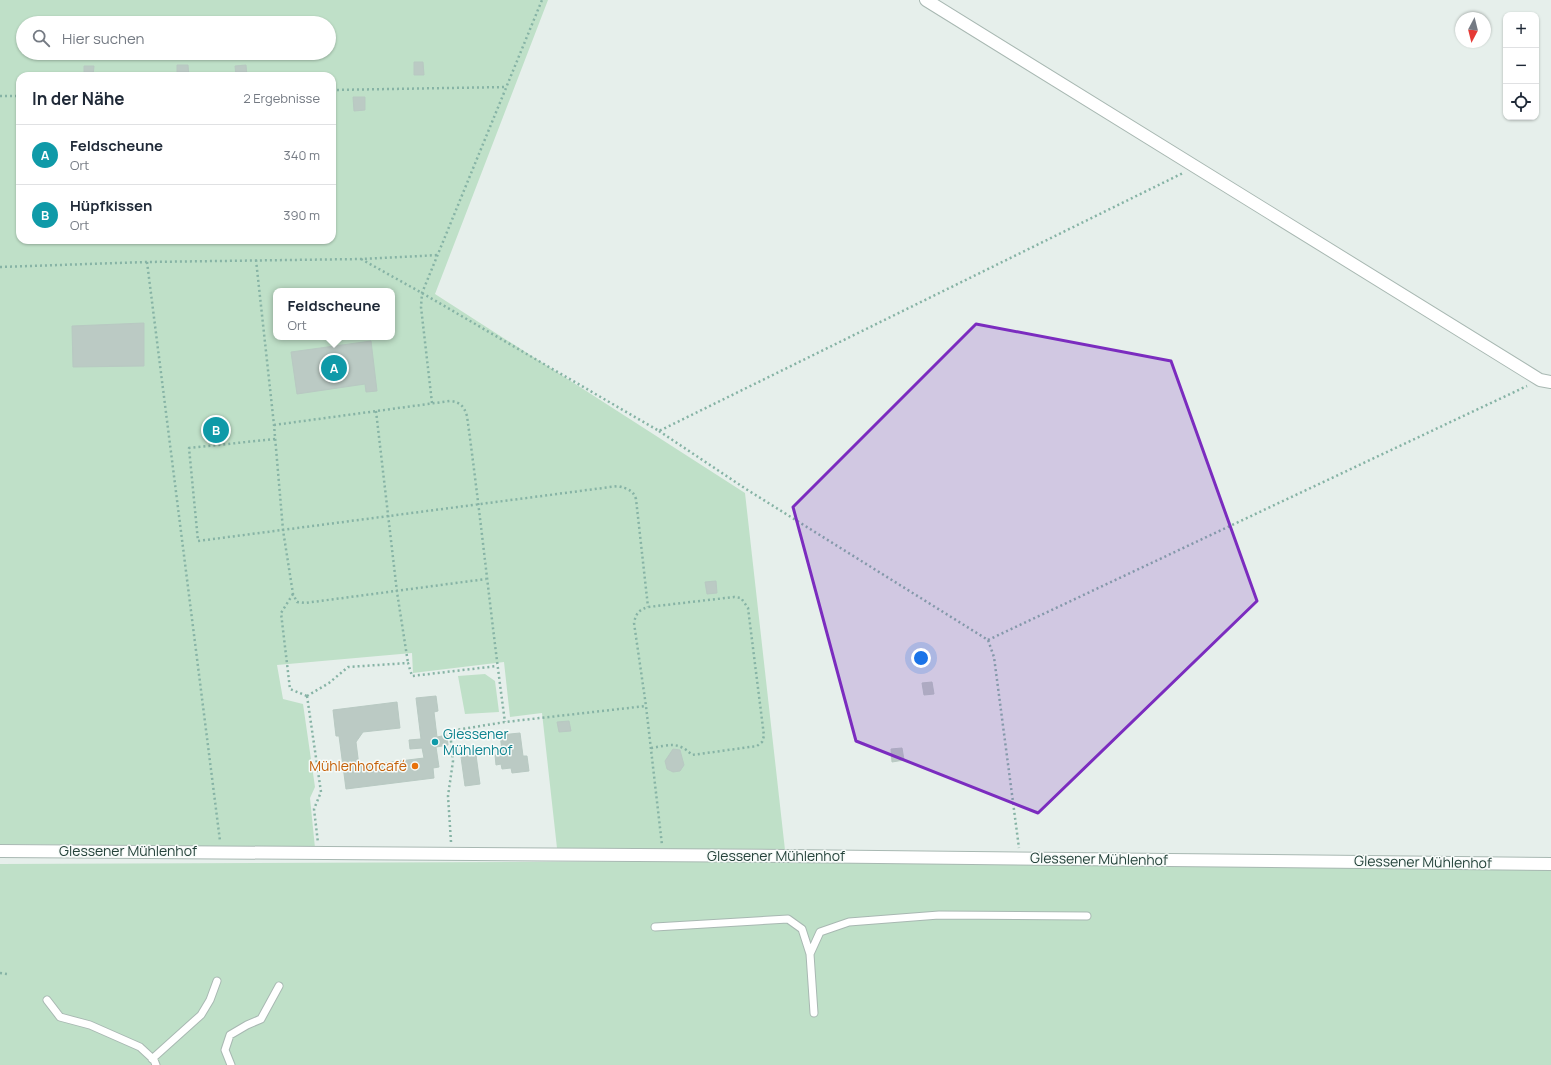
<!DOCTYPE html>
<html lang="de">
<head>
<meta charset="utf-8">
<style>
	:root { --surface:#fff; --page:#f6f6f7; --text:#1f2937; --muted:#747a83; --line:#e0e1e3; --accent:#7f5249 }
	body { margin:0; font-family:Manrope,sans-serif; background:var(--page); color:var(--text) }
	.controls { position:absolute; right:12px; top:12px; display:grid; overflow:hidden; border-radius:8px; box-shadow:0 1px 3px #0004 }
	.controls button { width:36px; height:36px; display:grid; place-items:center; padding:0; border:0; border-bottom:1px solid var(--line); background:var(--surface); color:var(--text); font:20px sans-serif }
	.compass { position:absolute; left:1455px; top:12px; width:36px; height:36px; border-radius:50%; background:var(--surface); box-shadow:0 1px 3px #0004; rotate:187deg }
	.you { position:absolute; left:921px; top:658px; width:14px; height:14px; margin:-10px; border:3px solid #fff; border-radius:50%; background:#1a73e8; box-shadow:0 0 0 6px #1a73e833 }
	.badge { display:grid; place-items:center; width:26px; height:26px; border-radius:50%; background:var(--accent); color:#fff; font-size:13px; font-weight:700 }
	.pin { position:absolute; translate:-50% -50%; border:2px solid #fff; box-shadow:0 1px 4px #0006 }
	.popup { position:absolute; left:273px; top:288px; width:122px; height:52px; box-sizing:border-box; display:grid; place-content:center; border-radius:8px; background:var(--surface); filter:drop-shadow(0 1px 3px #0005); font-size:13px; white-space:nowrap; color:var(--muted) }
	.popup b { font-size:15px; color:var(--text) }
	.popup::after { content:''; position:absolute; left:50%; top:100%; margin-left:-8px; border:8px solid transparent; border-top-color:var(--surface) }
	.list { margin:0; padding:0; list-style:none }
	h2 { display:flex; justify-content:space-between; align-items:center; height:52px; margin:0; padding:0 16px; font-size:17px }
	h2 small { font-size:13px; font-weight:400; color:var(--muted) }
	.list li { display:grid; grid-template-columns:26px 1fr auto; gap:12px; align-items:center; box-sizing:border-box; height:60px; padding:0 16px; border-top:1px solid var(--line) }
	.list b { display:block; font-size:15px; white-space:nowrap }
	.list p { margin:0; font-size:13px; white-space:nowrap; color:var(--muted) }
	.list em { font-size:13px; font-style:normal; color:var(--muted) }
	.icon { flex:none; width:22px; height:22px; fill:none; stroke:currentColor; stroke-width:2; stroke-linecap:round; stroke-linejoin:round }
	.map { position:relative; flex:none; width:1551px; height:1065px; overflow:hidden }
	.search { position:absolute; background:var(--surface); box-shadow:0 1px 3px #0004; left:16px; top:16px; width:320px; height:44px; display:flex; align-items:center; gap:10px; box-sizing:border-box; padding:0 14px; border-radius:22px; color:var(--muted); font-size:15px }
	.panel { position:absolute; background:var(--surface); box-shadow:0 1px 3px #0004; left:16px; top:72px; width:320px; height:172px; border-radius:12px }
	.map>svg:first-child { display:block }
</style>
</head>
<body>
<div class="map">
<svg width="1551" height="1065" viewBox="0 0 1551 1065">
	<rect width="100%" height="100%" fill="#e6efeb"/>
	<!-- green -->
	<path fill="#bfe0c8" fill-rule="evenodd" d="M 0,0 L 548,0 L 435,294 L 745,493 L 785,850 L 557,848 L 542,713 L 510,717 L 504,662 L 413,673 L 412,653 L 277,665 L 283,699 L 303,704 L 315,787 L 310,798 L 315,848 L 0,844 ZM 23,23 L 329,23 L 329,53 L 23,53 ZM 20,76 L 332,76 L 332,240 L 20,240 ZM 276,291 L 392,291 L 392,337 L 276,337 Z
		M 485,674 L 495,681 L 499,712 L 465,714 L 458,676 Z
		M 786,861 L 1551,867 L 1551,1065 L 0,1065 L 0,864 Z"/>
	<!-- building -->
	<path fill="#bbcac4" stroke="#b8c9c2" d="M 414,62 L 423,62 L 424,75 L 414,75 Z
		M 177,65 L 188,65 L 189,76 L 177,76 Z
		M 246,65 L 247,76 L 236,76 L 235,66 Z
		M 84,66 L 94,66 L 93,76 L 84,76 Z
		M 353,97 L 365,97 L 365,110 L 354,111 Z
		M 144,323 L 144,366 L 73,367 L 72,326 Z
		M 371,341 L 377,391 L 366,392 L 365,384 L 297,394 L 291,352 Z
		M 716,581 L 717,593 L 707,594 L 705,582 Z
		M 932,682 L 934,694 L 924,695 L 922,683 Z
		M 436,696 L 438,711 L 434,712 L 437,737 L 447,735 L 448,745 L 436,747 L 439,767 L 433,768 L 434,778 L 346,789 L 339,736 L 336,736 L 333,710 L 397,702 L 400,728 L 363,732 L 356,742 L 359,766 L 424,758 L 422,748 L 410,749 L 409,740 L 421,739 L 416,698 Z
		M 569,721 L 571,731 L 559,732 L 557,722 Z
		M 520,733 L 523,756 L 527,756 L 529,771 L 512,773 L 511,768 L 502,769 L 501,764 L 496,765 L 495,755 L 500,755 L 499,750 L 502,750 L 500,735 Z
		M 902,748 L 904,760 L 892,762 L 891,749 Z
		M 673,749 L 680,750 L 684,765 L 680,771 L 673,772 L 667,769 L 665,761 Z
		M 476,755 L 480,784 L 465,786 L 461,757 Z"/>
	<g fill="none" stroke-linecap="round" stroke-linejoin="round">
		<!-- lane casing -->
		<g stroke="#a8b8b2" stroke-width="9">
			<path id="lane" d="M 655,927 L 788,919 L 802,929 L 810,954
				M 47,1000 L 60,1017 L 90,1025 L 140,1047 L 154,1060 L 156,1065
				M 814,1013 L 810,954 L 820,932 L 849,922 L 939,915 L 1087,916
				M 152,1059 L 201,1015 L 210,1000 L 217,981
				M 231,1065 L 225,1050 L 230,1035 L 247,1025 L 261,1019 L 279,986"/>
		</g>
		<!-- street casing -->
		<g stroke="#a8b8b2" stroke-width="14">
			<path id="street" d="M 926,0 L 1540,380 L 1551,382
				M 0,851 L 785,856 L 1551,864"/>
		</g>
		<!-- path -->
		<path stroke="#86b3a5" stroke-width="2.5" stroke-dasharray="2 3" stroke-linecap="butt" d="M 332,90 L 507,87
			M 0,96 L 20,96
			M 361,259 L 422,293 L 659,431 L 1183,173
			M 256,260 L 274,425 L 283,530 L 293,594 L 297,602 L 305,603 L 486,579
			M 147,262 L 220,841
			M 0,267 L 147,262 L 361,259 L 439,255
			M 432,403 L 421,307 L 422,293 L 542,0
			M 376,411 L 397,592 L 408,663
			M 274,425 L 450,401 C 460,402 464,406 467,416 C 481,518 491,620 505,722
			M 659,431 L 746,489 L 988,640 L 994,657 L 1019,848
			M 275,439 L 189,448 L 198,541 L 618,486 C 628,489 633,490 636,499 L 648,607
			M 293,594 L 281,613 L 290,689 L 307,696
			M 988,640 L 1527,386
			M 307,696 L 329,683 L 348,667 L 408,663 L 412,676 L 497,666
			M 307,696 L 321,792 L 314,809 L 318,843
			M 651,748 C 670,745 678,741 692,755 L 757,746 L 762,742 L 764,736 L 748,608 L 741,598 L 734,597 L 648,607 C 639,610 636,613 634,623 L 646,706 L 662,845
			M 451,842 L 448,796 L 453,761 L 450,731 L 505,722 L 646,706
			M 0,973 L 7,974"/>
		<!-- lane -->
		<use href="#lane" stroke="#fff" stroke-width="7"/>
		<!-- street -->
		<use href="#street" stroke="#fff" stroke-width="12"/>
	</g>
	<!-- marked area -->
	<path fill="#7b2cbf" fill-opacity="0.2" stroke="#7b2cbf" stroke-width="3" stroke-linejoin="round" d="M 976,324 L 1171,361 L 1257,601 L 1038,813 L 856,741 L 793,507 Z"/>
	<!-- markers -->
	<circle fill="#0f9aa8" stroke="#f7fbf9" stroke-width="1.5" cx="435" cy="742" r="4"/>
	<circle fill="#e8710a" stroke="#f7fbf9" stroke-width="1.5" cx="415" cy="766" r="4"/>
	<g text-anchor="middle" stroke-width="3" stroke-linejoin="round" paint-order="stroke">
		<!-- culture labels -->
		<g font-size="14" fill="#0d838f" stroke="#f7fbf9" text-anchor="start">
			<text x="443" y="739">Glessener<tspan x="443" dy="16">Mühlenhof</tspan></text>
		</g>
		<!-- food labels -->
		<g font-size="14" fill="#c56008" stroke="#f7fbf9" text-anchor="end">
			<text x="407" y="771">Mühlenhofcafé</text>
		</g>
		<!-- street labels -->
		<g font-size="14" fill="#24423a" stroke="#f7fbf9">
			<text x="128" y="856">Glessener Mühlenhof</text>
			<text x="776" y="861">Glessener Mühlenhof</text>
			<text transform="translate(1099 859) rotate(1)" y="5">Glessener Mühlenhof</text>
			<text transform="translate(1423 862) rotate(1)" y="5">Glessener Mühlenhof</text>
		</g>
	</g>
</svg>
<div class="controls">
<button>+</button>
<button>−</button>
<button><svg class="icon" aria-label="locate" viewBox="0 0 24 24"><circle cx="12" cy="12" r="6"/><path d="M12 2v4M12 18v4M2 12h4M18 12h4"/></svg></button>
</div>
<svg class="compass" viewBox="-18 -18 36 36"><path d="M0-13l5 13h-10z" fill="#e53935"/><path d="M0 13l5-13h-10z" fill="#747a83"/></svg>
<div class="you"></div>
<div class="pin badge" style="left:334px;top:368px;background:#0f9aa8">A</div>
<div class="popup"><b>Feldscheune</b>Ort</div>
<div class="pin badge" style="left:216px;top:430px;background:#0f9aa8">B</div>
<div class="search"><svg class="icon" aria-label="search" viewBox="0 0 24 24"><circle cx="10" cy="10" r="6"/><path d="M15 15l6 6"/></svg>Hier suchen</div>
<section class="panel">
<h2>In der Nähe<small>2 Ergebnisse</small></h2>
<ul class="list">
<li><span class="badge" style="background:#0f9aa8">A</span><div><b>Feldscheune</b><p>Ort</p></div><em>340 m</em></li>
<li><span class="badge" style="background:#0f9aa8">B</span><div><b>Hüpfkissen</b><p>Ort</p></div><em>390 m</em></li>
</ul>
</section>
</div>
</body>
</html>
